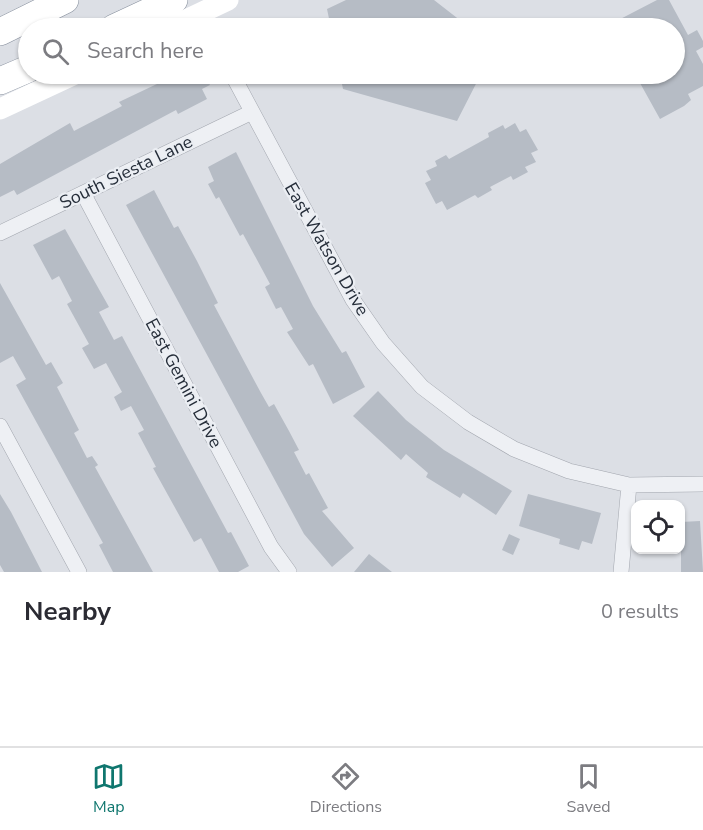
<!DOCTYPE html>
<html lang="en">
<head>
<meta charset="utf-8">
<style>
	:root { --surface:#fff; --page:#f2f2f3; --text:#2b2b33; --muted:#7c7c81; --line:#e1e1e2; --accent:#0f766e }
	body { margin:0; font-family:"Nunito Sans",sans-serif; background:var(--page); color:var(--text) }
	.controls { position:absolute; right:18px; bottom:18px; display:grid; overflow:hidden; border-radius:12px; box-shadow:0 2px 4px #0004 }
	.controls button { width:54px; height:54px; display:grid; place-items:center; padding:0; border:0; border-bottom:2px solid var(--line); background:var(--surface); color:var(--text); font:30px sans-serif }
	.list { margin:0; padding:0; list-style:none }
	h2 { display:flex; justify-content:space-between; align-items:center; height:78px; margin:0; padding:0 24px; font-size:26px }
	h2 small { font-size:20px; font-weight:400; color:var(--muted) }
	.icon { flex:none; width:33px; height:33px; fill:none; stroke:currentColor; stroke-width:2; stroke-linecap:round; stroke-linejoin:round }
	.map { position:relative; flex:none; width:703px; height:572px; overflow:hidden }
	.search { position:absolute; background:var(--surface); box-shadow:0 2px 4px #0004; left:18px; right:18px; top:18px; height:66px; display:flex; align-items:center; gap:15px; box-sizing:border-box; padding:0 21px; border-radius:33px; color:var(--muted); font-size:22px }
	.sheet { height:174px; background:var(--surface) }
	nav { display:flex; justify-content:space-around; align-items:center; box-sizing:border-box; height:84px; border-top:2px solid var(--line); background:var(--surface); font-size:16px; color:var(--muted) }
	nav a { display:grid; justify-items:center; gap:3px }
	nav .on { color:var(--accent) }
	.map>svg:first-child { display:block }
</style>
</head>
<body>
<div class="map">
<svg width="703" height="572" viewBox="0 0 703 572">
	<rect width="100%" height="100%" fill="#dcdfe5"/>
	<!-- building -->
	<path fill="#b6bcc5" d="M 346,0 L 434,0 L 470,28 L 331,28 L 327,9 Z
		M 657,0 L 669,0 L 688,35 L 697,30 L 703,41 L 703,47 L 696,51 L 703,64 L 703,86 L 688,94 L 691,100 L 684,106 L 660,119 L 635,74 L 675,74 L 675,28 L 603,28 Z
		M 178,74 L 204,74 L 210,85 L 202,89 L 207,99 L 178,114 L 176,110 L 17,195 L 14,190 L 0,197 L 0,164 L 70,123 L 74,131 L 122,106 L 119,102 Z
		M 340,74 L 481,74 L 457,121 L 343,89 Z
		M 515,123 L 520,132 L 526,129 L 538,150 L 531,153 L 536,162 L 525,167 L 528,172 L 513,180 L 511,176 L 490,187 L 492,190 L 478,198 L 475,195 L 447,210 L 442,201 L 436,204 L 425,183 L 431,180 L 426,171 L 437,166 L 435,161 L 446,155 L 449,159 L 489,137 L 488,133 L 503,125 L 505,129 Z
		M 236,152 L 313,306 L 342,353 L 346,351 L 365,387 L 333,404 L 313,364 L 309,366 L 287,332 L 293,329 L 281,307 L 276,309 L 265,287 L 270,284 L 243,234 L 240,236 L 219,197 L 216,199 L 208,184 L 214,181 L 208,167 Z
		M 154,190 L 174,228 L 178,226 L 197,261 L 218,303 L 214,305 L 261,393 L 269,407 L 274,404 L 289,431 L 299,450 L 294,452 L 306,475 L 309,473 L 328,508 L 322,511 L 354,548 L 332,567 L 304,534 L 126,205 Z
		M 65,229 L 109,307 L 99,312 L 114,340 L 122,336 L 228,533 L 231,532 L 249,566 L 238,572 L 219,572 L 201,538 L 194,542 L 153,468 L 156,467 L 138,433 L 144,430 L 131,406 L 121,411 L 114,397 L 122,392 L 106,363 L 94,369 L 82,348 L 89,344 L 67,304 L 72,301 L 59,276 L 52,280 L 33,245 Z
		M 0,283 L 46,365 L 51,362 L 63,383 L 57,387 L 79,430 L 74,433 L 87,458 L 92,456 L 98,465 L 95,467 L 153,572 L 113,572 L 99,545 L 103,543 L 16,385 L 26,379 L 13,356 L 0,363 Z
		M 378,391 L 406,420 L 444,450 L 512,491 L 496,515 L 463,493 L 460,498 L 426,477 L 428,473 L 406,454 L 401,460 L 353,416 Z
		M 0,494 L 11,512 L 42,572 L 4,572 L 0,565 Z
		M 528,494 L 601,513 L 592,544 L 582,541 L 579,550 L 559,544 L 560,539 L 519,526 Z
		M 700,521 L 703,572 L 681,572 L 681,522 Z
		M 509,534 L 520,539 L 513,555 L 502,550 Z
		M 369,554 L 392,572 L 354,572 Z"/>
	<g fill="none" stroke-linecap="round" stroke-linejoin="round">
		<!-- minor casing -->
		<g stroke="#a2a6ae" stroke-width="16">
			<path id="minor" d="M 201,13 L 209,28
				M 232,74 L 353,300 L 383,343 L 422,387 L 468,422 L 514,449 L 569,471 L 629,485 L 621,572
				M 83,193 L 271,547 L 289,572
				M 0,233 L 252,112
				M 0,426 L 79,572
				M 629,485 L 703,484"/>
		</g>
		<!-- motorway casing -->
		<g stroke="#848d9b" stroke-width="28">
			<path id="motorway" d="M 114,28 L 174,0
				M 0,32 L 65,0
				M 0,81 L 28,69"/>
		</g>
		<!-- minor -->
		<use href="#minor" stroke="#eef0f4" stroke-width="15"/>
		<!-- secondary -->
		<path stroke="#fff" stroke-width="21" d="M 169,28 L 228,0
			M 0,109 L 75,74"/>
		<!-- motorway -->
		<use href="#motorway" stroke="#fff" stroke-width="27"/>
	</g>
	<g text-anchor="middle" stroke-width="4.5" stroke-linejoin="round" paint-order="stroke">
		<!-- street labels -->
		<g font-size="18" fill="#262e3a" stroke="#ebeef3">
			<text transform="translate(126 172) rotate(-26)" y="6">South Siesta Lane</text>
			<text transform="translate(327 249) rotate(60)" y="6">East Watson Drive</text>
			<text transform="translate(184 383) rotate(62)" y="6">East Gemini Drive</text>
		</g>
	</g>
</svg>
<div class="controls">
<button><svg class="icon" aria-label="locate" viewBox="0 0 24 24"><circle cx="12" cy="12" r="6"/><path d="M12 2v4M12 18v4M2 12h4M18 12h4"/></svg></button>
</div>
<div class="search"><svg class="icon" aria-label="search" viewBox="0 0 24 24"><circle cx="10" cy="10" r="6"/><path d="M15 15l6 6"/></svg>Search here</div>
</div>
<section class="sheet">
<h2>Nearby<small>0 results</small></h2>
<ul class="list">
</ul>
</section>
<nav>
<a class="on"><svg class="icon" aria-label="map" viewBox="0 0 24 24"><path d="M3 6l6-2 6 2 6-2v14l-6 2-6-2-6 2zM9 4v14M15 6v14"/></svg>Map</a>
<a><svg class="icon" aria-label="directions" viewBox="0 0 24 24"><path d="M12 3l9 9-9 9-9-9zM9 14v-3h6M13 9l2 2-2 2"/></svg>Directions</a>
<a><svg class="icon" aria-label="saved" viewBox="0 0 24 24"><path d="M7 4h10v16l-5-4-5 4z"/></svg>Saved</a>
</nav>
</body>
</html>
